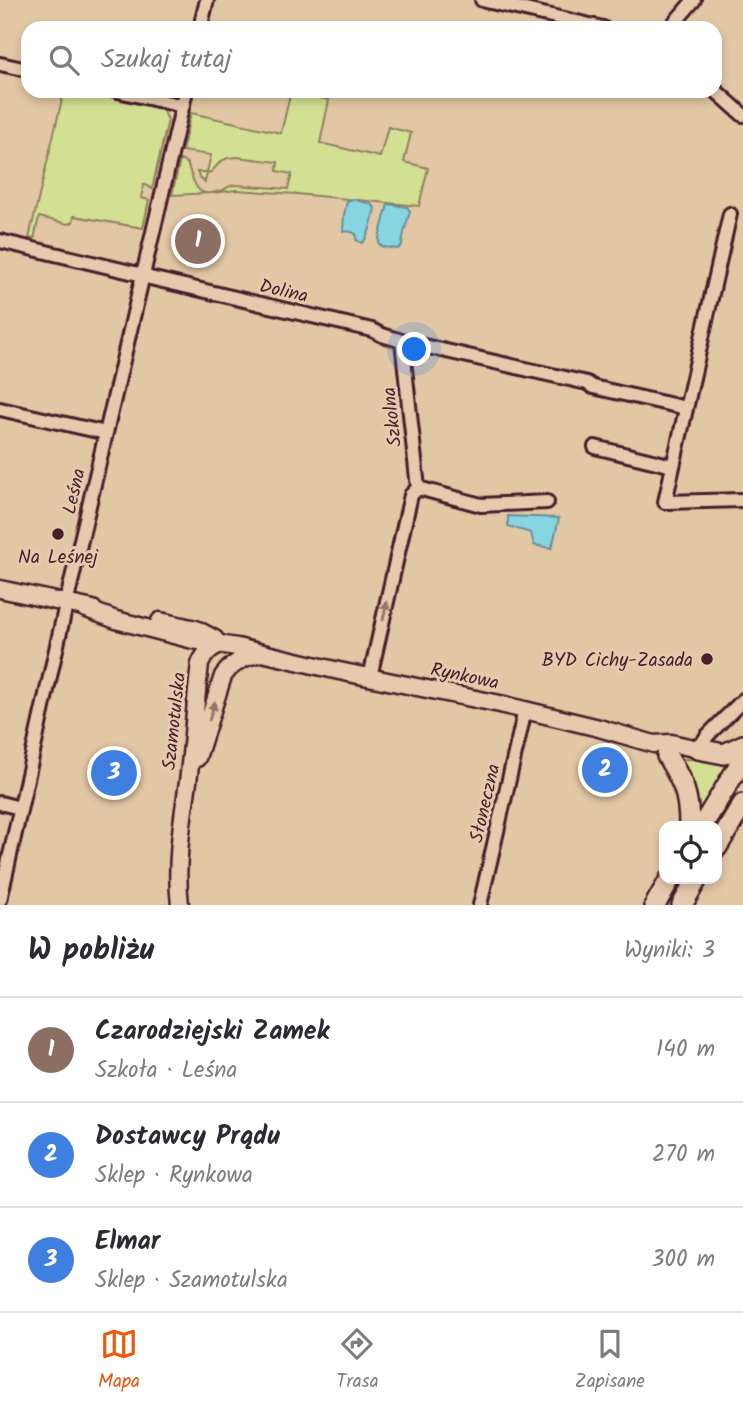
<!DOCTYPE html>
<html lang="pl">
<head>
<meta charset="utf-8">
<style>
	:root { --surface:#fff; --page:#f7f7f7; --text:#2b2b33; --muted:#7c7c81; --line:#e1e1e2; --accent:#ea580c }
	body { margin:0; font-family:Kalam,sans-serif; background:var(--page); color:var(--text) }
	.controls { position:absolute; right:21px; bottom:21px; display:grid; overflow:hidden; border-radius:14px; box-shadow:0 4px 10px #0003 }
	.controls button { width:63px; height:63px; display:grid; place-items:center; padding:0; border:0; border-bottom:2px solid var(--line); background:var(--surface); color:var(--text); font:35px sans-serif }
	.you { position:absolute; left:415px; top:350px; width:24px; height:24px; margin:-18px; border:5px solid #fff; border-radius:50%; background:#1a73e8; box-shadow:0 0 0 10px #1a73e833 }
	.badge { display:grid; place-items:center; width:46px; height:46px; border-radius:50%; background:var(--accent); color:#fff; font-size:23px; font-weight:700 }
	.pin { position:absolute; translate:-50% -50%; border:4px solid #fff; box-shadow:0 2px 7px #0006 }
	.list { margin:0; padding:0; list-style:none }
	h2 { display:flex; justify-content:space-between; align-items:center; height:91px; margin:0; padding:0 28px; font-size:30px }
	h2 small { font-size:23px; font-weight:400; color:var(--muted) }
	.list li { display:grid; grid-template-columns:46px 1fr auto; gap:21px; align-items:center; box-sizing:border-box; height:105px; padding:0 28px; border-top:2px solid var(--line) }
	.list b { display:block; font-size:26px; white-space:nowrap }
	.list p { margin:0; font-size:23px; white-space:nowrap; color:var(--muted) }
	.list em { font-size:23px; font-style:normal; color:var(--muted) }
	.icon { flex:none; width:38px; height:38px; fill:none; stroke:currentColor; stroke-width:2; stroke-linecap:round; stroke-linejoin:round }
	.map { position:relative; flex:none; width:743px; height:905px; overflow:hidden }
	.search { position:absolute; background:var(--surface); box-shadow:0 4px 10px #0003; left:21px; right:21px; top:21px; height:77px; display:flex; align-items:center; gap:18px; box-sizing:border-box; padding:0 24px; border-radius:21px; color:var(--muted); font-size:26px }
	.sheet { height:406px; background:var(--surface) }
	nav { display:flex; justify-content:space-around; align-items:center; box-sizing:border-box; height:98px; border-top:2px solid var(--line); background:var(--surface); font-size:19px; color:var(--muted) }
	nav a { display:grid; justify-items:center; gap:4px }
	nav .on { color:var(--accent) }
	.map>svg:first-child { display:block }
</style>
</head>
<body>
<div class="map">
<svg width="743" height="905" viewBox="0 0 743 905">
	<rect width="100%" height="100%" fill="#e2c7a4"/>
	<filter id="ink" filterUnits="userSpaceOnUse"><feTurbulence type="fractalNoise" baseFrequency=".0143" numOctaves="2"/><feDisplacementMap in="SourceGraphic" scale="14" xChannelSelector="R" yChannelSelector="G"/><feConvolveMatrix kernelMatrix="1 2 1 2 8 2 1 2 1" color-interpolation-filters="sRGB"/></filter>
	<g filter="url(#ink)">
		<!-- green -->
		<path fill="#d3e093" stroke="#8e805f" stroke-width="2" d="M 64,91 L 84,91 L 162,109 L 168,120 L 152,189 L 144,184 L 141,198 L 149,200 L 143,228 L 74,216 L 73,222 L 68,224 L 39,217 L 34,239 L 29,238 Z
			M 291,91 L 329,100 L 320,143 L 380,157 L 388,127 L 411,133 L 404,162 L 428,168 L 419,206 L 297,194 L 236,190 L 213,193 L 172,195 L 180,160 L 187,163 C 194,180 194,200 220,191 C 226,189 229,185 236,185 L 288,189 L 292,174 L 277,171 L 278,162 L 237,157 L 228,158 L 221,161 L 211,172 L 207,173 L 205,182 L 200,178 L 197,172 L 207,172 L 211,155 L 182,151 L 191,113 L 281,133 Z
			M 680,759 L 731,760 L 698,819 Z"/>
		<!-- water -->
		<path fill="#85d6e0" stroke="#6d8d98" stroke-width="2" d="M 352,199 L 371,204 L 375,208 C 372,220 370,235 362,243 L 356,240 L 356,234 L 352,232 L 343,231 L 344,215 L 347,201 Z
			M 388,204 L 407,207 L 410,211 C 407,223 403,232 402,245 L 398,249 L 383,247 L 379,244 L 379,238 Z
			M 508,516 L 559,518 L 552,548 L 534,545 L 531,533 L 508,526 Z"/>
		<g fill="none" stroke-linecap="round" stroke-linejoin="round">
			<!-- minor casing -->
			<g stroke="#4a1f2b" stroke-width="18">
				<path id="minor" d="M 482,0 L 603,28
					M 200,28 L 207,0
					M 670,28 L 694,0
					M 0,64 L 28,70
					M 715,90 L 743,115
					M 118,91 L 183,106
					M 730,214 L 665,502 L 743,500
					M 0,241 L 143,275 L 150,278 L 372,330 L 382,335 L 402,341 L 587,383 L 593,387 L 686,408
					M 402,341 L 418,488
					M 0,409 L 106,433
					M 595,447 L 673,466
					M 418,488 L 481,505 L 547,502
					M 370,677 L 411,495 L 418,488
					M 698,749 L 708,735 L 743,700
					M 0,803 L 20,808
					M 0,900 L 70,587 L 186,91
					M 480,905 L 525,710"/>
			</g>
			<!-- tertiary casing -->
			<g stroke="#4a1f2b" stroke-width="21">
				<path id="tertiary" d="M 0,589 L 93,609
					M 84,608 L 116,620 L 193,640 L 237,647 L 339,671 L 500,704 L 599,728 L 654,744 L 671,743 L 698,749
					M 160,621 L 196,629 L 215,639
					M 197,758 L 223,676 C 232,663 243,657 258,654
					M 180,905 C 175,863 182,823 188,782 C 193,743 195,704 200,664 C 204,654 210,647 222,644"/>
			</g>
			<!-- primary casing -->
			<g stroke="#4a1f2b" stroke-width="24">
				<path id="primary" d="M 698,749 L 724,754 L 743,745
					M 667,756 C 683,782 689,794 689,826
					M 702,826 L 743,759
					M 717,847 L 743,804
					M 655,905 L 670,879
					M 682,905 L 697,879"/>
			</g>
			<!-- minor -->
			<use href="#minor" stroke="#e7caae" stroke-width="12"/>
			<!-- tertiary -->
			<use href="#tertiary" stroke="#e7caae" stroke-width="16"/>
			<!-- primary -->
			<use href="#primary" stroke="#e7caae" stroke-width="19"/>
		</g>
		<!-- one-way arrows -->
		<defs><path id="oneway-solid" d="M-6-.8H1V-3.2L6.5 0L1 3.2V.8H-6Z" transform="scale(1.75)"/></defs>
		<g fill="#98746c">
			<use href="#oneway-solid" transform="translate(385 611) rotate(-78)"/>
			<use href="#oneway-solid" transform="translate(212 711) rotate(-73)"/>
		</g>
	</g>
	<!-- markers -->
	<g fill="#4a1f2b" stroke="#e7caae" stroke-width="2.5">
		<circle cx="58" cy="534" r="7"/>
		<circle cx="707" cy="659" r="7"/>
	</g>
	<g text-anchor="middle" stroke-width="6" stroke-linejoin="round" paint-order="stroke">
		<!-- street labels -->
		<g font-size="19" fill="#4a1f2b" stroke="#e7caae">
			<text transform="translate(284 290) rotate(13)" y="7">Dolina</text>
			<text transform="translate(391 417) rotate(-96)" y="7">Szkolna</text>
			<text transform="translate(73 491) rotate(-77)" y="7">Leśna</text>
			<text transform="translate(465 675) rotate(12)" y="7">Rynkowa</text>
			<text transform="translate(173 721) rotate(-84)" y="7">Szamotulska</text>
			<text transform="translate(484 803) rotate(-77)" y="7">Słoneczna</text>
		</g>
		<!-- poi labels -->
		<g font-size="19" fill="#4a1f2b" stroke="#e7caae">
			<text x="58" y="563">Na Leśnej</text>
			<text x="693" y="666" text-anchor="end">BYD Cichy-Zasada</text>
		</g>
	</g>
</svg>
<div class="controls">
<button><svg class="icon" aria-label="locate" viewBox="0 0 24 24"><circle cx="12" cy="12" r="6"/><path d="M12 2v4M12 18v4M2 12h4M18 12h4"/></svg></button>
</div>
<div class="you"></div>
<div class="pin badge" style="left:198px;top:241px;background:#8d6e63">1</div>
<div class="pin badge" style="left:605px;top:770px;background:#3f7fe0">2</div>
<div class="pin badge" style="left:114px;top:773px;background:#3f7fe0">3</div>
<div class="search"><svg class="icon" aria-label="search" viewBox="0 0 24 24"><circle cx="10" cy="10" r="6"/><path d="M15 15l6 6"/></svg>Szukaj tutaj</div>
</div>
<section class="sheet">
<h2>W pobliżu<small>Wyniki: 3</small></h2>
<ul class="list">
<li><span class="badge" style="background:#8d6e63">1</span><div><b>Czarodziejski Zamek</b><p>Szkoła · Leśna</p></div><em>140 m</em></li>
<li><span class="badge" style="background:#3f7fe0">2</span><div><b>Dostawcy Prądu</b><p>Sklep · Rynkowa</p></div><em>270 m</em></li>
<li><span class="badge" style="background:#3f7fe0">3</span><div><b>Elmar</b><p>Sklep · Szamotulska</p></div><em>300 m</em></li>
</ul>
</section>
<nav>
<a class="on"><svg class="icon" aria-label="map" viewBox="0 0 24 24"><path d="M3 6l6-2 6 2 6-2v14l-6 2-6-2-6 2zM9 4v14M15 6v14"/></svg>Mapa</a>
<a><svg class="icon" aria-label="directions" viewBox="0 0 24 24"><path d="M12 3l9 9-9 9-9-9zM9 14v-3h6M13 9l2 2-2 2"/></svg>Trasa</a>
<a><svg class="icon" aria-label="saved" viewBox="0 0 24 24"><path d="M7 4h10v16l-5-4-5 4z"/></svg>Zapisane</a>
</nav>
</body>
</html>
